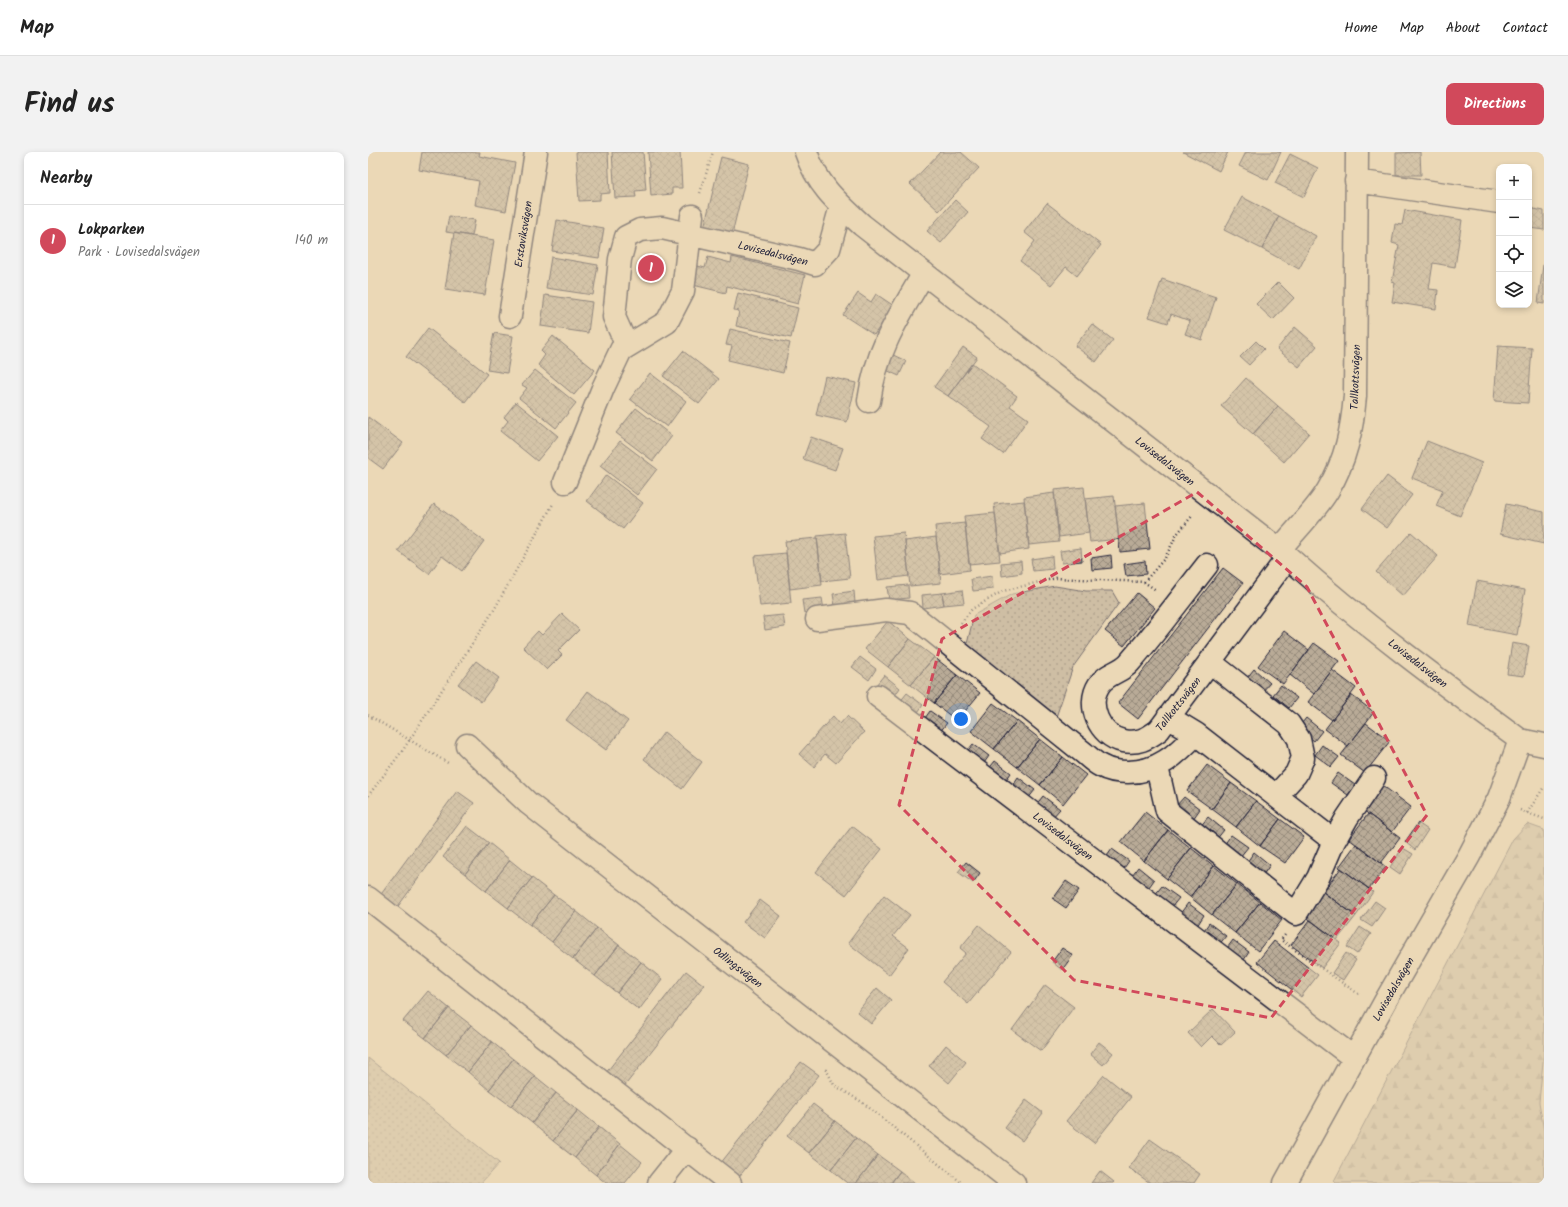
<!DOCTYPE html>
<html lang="en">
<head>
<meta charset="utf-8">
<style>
	:root { --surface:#fff; --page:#f2f2f2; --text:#222; --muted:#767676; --line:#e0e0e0; --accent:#d1495b }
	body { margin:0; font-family:Kalam,sans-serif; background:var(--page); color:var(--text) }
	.controls { position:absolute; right:12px; top:12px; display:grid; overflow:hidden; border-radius:8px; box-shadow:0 2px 6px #0003 }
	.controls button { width:36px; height:36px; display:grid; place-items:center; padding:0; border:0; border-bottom:1px solid var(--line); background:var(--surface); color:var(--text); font:20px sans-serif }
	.you { position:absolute; left:593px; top:567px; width:14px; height:14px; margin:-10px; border:3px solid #fff; border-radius:50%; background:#1a73e8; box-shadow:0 0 0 6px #1a73e833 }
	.badge { display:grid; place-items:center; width:26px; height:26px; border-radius:50%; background:var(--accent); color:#fff; font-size:13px; font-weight:700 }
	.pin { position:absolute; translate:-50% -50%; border:2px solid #fff; box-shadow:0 1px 4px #0006 }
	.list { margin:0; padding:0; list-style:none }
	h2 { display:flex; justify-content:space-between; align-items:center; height:52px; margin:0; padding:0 16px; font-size:17px }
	h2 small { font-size:13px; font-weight:400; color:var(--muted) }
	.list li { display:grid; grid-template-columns:26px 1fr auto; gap:12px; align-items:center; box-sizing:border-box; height:72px; padding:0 16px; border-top:1px solid var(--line) }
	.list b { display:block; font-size:15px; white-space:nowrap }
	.list p { margin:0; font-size:13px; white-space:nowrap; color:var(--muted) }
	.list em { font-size:13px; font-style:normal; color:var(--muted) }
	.icon { flex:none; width:22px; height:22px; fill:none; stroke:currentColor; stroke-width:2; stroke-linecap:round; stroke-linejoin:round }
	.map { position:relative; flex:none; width:1176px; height:1031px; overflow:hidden; border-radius:8px }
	header { display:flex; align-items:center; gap:24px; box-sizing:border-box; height:56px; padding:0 20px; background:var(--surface); border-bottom:1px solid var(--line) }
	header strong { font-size:19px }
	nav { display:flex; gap:22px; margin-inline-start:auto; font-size:14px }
	.intro { display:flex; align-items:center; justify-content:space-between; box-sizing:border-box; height:96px; padding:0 24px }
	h1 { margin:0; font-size:28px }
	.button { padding:10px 18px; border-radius:8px; background:var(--accent); color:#fff; font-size:14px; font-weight:700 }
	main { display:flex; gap:24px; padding:0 24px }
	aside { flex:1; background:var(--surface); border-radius:8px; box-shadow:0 2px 6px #0003 }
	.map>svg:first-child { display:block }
</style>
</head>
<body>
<header>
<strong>Map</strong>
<nav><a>Home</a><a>Map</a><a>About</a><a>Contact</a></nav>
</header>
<div class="intro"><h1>Find us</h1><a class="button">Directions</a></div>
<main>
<aside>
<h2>Nearby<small></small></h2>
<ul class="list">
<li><span class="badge">1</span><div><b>Lokparken</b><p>Park · Lovisedalsvägen</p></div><em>140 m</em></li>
</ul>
</aside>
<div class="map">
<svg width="1176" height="1031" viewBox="0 0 1176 1031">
	<defs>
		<pattern id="forest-firs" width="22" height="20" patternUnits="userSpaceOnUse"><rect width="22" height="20" fill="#cebea4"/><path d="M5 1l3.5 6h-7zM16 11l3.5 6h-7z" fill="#b1a38e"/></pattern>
		<pattern id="park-dots" width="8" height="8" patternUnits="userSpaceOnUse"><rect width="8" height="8" fill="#cebea4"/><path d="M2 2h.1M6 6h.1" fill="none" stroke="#b1a38e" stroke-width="1.8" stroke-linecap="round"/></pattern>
		<pattern id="building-cross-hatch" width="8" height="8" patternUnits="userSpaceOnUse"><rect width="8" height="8" fill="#b9ab97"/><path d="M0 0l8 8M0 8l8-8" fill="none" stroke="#968b7c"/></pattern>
	</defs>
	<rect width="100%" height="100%" fill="#ebd8b6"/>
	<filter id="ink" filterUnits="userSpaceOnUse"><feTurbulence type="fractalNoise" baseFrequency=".025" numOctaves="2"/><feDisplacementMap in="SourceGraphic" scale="8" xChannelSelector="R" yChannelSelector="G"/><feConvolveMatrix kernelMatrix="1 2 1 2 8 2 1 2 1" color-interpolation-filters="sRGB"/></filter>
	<g filter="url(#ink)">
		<!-- forest -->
		<path fill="url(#forest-firs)" stroke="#787070" d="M 1159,672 L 1176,678 L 1176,900 L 1171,950 L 1176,979 L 1176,1031 L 968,1031 L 966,1029 L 1145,687 Z"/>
		<!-- park -->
		<path fill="url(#park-dots)" stroke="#787070" d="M 687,434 L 718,439 L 744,439 L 751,451 L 705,515 L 688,565 L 634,525 L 599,492 L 606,463 L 644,442 Z
			M 0,906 L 131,1011 L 113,1031 L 0,1031 Z"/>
		<!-- building -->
		<path fill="url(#building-cross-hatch)" stroke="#22223b" d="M 54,0 L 112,0 L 111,4 L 147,11 L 138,59 L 107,53 L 111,29 L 51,18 Z
			M 208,0 L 240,0 L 242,41 L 232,42 L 232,48 L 211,49 Z
			M 244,0 L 275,0 L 278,38 L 267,39 L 268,45 L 247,46 Z
			M 280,0 L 312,0 L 314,36 L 304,36 L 304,42 L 283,44 Z
			M 572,0 L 593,0 L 611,16 L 571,59 L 542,32 Z
			M 815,0 L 860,0 L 851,19 Z
			M 878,0 L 913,0 L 900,28 L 871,14 Z
			M 1052,0 L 1053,23 L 1028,23 L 1028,1 Z
			M 922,2 L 950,16 L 936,45 L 907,31 Z
			M 353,5 L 381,12 L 364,82 L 336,76 Z
			M 874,45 L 911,64 L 894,97 L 856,78 Z
			M 587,48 L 600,60 L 573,91 L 559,79 Z
			M 679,51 L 733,93 L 709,124 L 698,115 L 683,133 L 652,109 L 667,89 L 656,80 Z
			M 1161,56 L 1176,59 L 1176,78 L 1161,76 Z
			M 1037,58 L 1094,68 L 1087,115 L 1065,111 L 1061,137 L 1070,138 L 1068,157 L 1024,150 L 1027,131 L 1024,130 L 1031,93 L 1024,91 L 1027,72 L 1034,73 Z
			M 81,64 L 107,68 L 104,84 L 78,80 Z
			M 911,64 L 948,84 L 931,117 L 894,97 Z
			M 189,68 L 236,76 L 231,106 L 184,99 Z
			M 86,81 L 126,88 L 117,143 L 77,137 Z
			M 183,105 L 230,113 L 225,143 L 178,136 Z
			M 340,105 L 363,111 L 364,105 L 437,123 L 430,152 L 359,134 L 358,141 L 325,133 L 330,114 L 337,116 Z
			M 1175,113 L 1176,113 L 1176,152 L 1170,151 Z
			M 794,127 L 848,145 L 834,188 L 817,182 L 822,169 L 803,162 L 800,171 L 781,165 Z
			M 910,130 L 926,146 L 905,168 L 888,152 Z
			M 370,141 L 430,156 L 423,186 L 368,174 L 371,159 L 366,158 Z
			M 490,141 L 503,150 L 508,142 L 526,154 L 506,183 L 475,163 Z
			M 177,143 L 224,150 L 220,181 L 173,174 Z
			M 724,172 L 745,188 L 728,210 L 707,194 Z
			M 927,175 L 949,194 L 931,215 L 909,197 Z
			M 60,176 L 119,222 L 97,250 L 38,205 Z
			M 362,177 L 422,191 L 415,221 L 360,208 L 364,194 L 358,193 Z
			M 126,181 L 145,184 L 139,221 L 119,218 Z
			M 185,184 L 227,218 L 206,243 L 170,213 L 177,203 L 173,199 Z
			M 888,189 L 896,197 L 881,213 L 872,205 Z
			M 1130,194 L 1164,196 L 1160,251 L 1126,249 Z
			M 595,195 L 609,205 L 580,244 L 566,235 Z
			M 315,199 L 351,227 L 331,252 L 295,224 Z
			M 523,202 L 538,209 L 531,224 L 516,217 Z
			M 604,211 L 649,244 L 642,254 L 660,267 L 635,302 L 614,287 L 623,275 L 580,244 Z
			M 167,218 L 208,251 L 188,276 L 151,246 L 159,236 L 154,233 Z
			M 282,221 L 318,249 L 299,275 L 262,247 Z
			M 457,224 L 488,231 L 479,270 L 448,263 Z
			M 878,226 L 910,254 L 885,282 L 853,254 Z
			M 148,250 L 190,284 L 169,309 L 132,279 L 140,269 L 136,265 Z
			M 910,254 L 941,281 L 916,310 L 885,282 Z
			M 268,256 L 304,284 L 285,309 L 248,281 Z
			M 0,265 L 35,291 L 15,317 L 0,306 Z
			M 443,285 L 475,296 L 467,318 L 435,307 Z
			M 252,289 L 289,317 L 269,343 L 232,314 Z
			M 1059,289 L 1114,311 L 1092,364 L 1068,354 L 1075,338 L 1044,326 Z
			M 238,323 L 275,351 L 255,377 L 219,349 Z
			M 1019,324 L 1044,343 L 1019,376 L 994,357 Z
			M 716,335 L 721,381 L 691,385 L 686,338 Z
			M 686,341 L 691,390 L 661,393 L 656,345 Z
			M 746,344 L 751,387 L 722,390 L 717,347 Z
			M 656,349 L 661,397 L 632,401 L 626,352 Z
			M 777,351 L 782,397 L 752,400 L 747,354 Z
			M 66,352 L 116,389 L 94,419 L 74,404 L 61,422 L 30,399 Z
			M 1138,352 L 1176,360 L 1176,392 L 1132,382 Z
			M 627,361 L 632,409 L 601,412 L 596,364 Z
			M 597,371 L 602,418 L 572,422 L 567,374 Z
			M 1043,380 L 1070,404 L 1035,444 L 1008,420 Z
			M 477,381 L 482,426 L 454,429 L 449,384 Z
			M 536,381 L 541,424 L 510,428 L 505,384 Z
			M 568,385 L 573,431 L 542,434 L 537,389 Z
			M 449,386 L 454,433 L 422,437 L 417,389 Z
			M 713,396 L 714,409 L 694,411 L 692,399 Z
			M 418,401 L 423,451 L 392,454 L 386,404 Z
			M 743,403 L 744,416 L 724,418 L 723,406 Z
			M 684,404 L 685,417 L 665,419 L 663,407 Z
			M 653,409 L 654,421 L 634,424 L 633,411 Z
			M 777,409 L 778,422 L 758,424 L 756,412 Z
			M 855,416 L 875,431 L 770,567 L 750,551 Z
			M 624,424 L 625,437 L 605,439 L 603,427 Z
			M 1109,429 L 1157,438 L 1149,483 L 1101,474 Z
			M 540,433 L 541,446 L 521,448 L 519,435 Z
			M 594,438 L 596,451 L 576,453 L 574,441 Z
			M 486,439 L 487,451 L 467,454 L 465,442 Z
			M 574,441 L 576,453 L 555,456 L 554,443 Z
			M 769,441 L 787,456 L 756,494 L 737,479 Z
			M 454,446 L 456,458 L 436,461 L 434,448 Z
			M 194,462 L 211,478 L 190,499 L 194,503 L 179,518 L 155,495 L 170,479 L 174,483 Z
			M 415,463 L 417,475 L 397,478 L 395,465 Z
			M 520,469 L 542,487 L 520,515 L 497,497 Z
			M 916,479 L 941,498 L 915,532 L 890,514 Z
			M 542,487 L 566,505 L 543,533 L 520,515 Z
			M 946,491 L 971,509 L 946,542 L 922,523 Z
			M 1144,491 L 1161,494 L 1156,524 L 1139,522 Z
			M 492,505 L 508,517 L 501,528 L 484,515 Z
			M 566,505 L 589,523 L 566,551 L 543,533 Z
			M 108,509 L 131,526 L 113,550 L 90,532 Z
			M 886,517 L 902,531 L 894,540 L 878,527 Z
			M 964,518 L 988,536 L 964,568 L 940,550 Z
			M 516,523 L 532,536 L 525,546 L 508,533 Z
			M 589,523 L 612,541 L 589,569 L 566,551 Z
			M 913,533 L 929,546 L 921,556 L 905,543 Z
			M 220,539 L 260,569 L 238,598 L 198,568 Z
			M 539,541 L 555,553 L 548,563 L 531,551 Z
			M 983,543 L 1006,560 L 980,594 L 957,577 Z
			M 625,551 L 649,569 L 626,597 L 603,579 Z
			M 562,559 L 579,571 L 571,581 L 555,569 Z
			M 465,564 L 472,572 L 479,564 L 496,580 L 468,611 L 457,602 L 446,615 L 431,602 Z
			M 938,566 L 954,579 L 946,589 L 930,576 Z
			M 649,569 L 672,587 L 649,615 L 626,597 Z
			M 998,571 L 1022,589 L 997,621 L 973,603 Z
			M 296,580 L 334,610 L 314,637 L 276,607 Z
			M 672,587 L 695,605 L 672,633 L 649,615 Z
			M 605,592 L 621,604 L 614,614 L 597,602 Z
			M 954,593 L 971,605 L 963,615 L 947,603 Z
			M 695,605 L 718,623 L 695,652 L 672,633 Z
			M 627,609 L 643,621 L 636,631 L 619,619 Z
			M 839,613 L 863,631 L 844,657 L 819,639 Z
			M 970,621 L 987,633 L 980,643 L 963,631 Z
			M 650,625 L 667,638 L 659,648 L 643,636 Z
			M 863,631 L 888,649 L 868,675 L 844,657 Z
			M 1014,633 L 1043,655 L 1024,680 L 995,658 Z
			M 89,639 L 106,651 L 28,757 L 11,745 Z
			M 675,644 L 692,657 L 684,666 L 667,654 Z
			M 816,645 L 832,657 L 825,667 L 808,654 Z
			M 888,649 L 912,667 L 892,694 L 868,675 Z
			M 777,660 L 800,678 L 776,709 L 753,690 Z
			M 1000,662 L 1032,686 L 1013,711 L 981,687 Z
			M 840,665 L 856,678 L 848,688 L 832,675 Z
			M 912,667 L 936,685 L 917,711 L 892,694 Z
			M 1050,671 L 1060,678 L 1047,698 L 1037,690 Z
			M 99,674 L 121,691 L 97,722 L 75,705 Z
			M 484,674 L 514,697 L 478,743 L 448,720 Z
			M 800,678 L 823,696 L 799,727 L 776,709 Z
			M 863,683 L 880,695 L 872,705 L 856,693 Z
			M 121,691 L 142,708 L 118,739 L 97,722 Z
			M 988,692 L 1018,715 L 1001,737 L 971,715 Z
			M 823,696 L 846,714 L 822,745 L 799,727 Z
			M 1035,696 L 1045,702 L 1032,722 L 1022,715 Z
			M 744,697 L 761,709 L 754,719 L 737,707 Z
			M 886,700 L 902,713 L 895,723 L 879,710 Z
			M 142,708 L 164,726 L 140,756 L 118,739 Z
			M 598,710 L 612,721 L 605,731 L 590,720 Z
			M 846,714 L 869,732 L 844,763 L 822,745 Z
			M 770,715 L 786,728 L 779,738 L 762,726 Z
			M 973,716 L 1005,740 L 988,764 L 955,740 Z
			M 164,726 L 186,743 L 162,773 L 140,756 Z
			M 698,729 L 711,738 L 698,756 L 685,747 Z
			M 869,732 L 892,750 L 867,781 L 844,763 Z
			M 794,734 L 811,746 L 803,756 L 786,744 Z
			M 955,740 L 988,764 L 969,788 L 937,764 Z
			M 186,743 L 208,759 L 184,790 L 162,773 Z
			M 516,743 L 542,763 L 525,784 L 541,796 L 521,823 L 480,791 Z
			M 392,748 L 413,764 L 397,786 L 375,770 Z
			M 1007,749 L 1017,756 L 1004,775 L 993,768 Z
			M 892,750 L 914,768 L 890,799 L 867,781 Z
			M 820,751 L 836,763 L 829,774 L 812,762 Z
			M 208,759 L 229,776 L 205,807 L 184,790 Z
			M 942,768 L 973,791 L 954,816 L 923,793 Z
			M 841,771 L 858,784 L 850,794 L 834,781 Z
			M 611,773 L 643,800 L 600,852 L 574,830 L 598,801 L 592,796 Z
			M 992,775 L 1003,782 L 989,802 L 979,795 Z
			M 229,776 L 251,793 L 227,824 L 205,807 Z
			M 865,788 L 881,800 L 874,811 L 857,799 Z
			M 906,789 L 950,823 L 933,845 L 889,810 Z
			M 251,793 L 273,810 L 249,841 L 227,824 Z
			M 694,796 L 705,803 L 694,818 L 684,810 Z
			M 978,801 L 988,808 L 975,828 L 964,821 Z
			M 273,810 L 294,827 L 271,858 L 249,841 Z
			M 318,819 L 336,833 L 255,936 L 237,922 Z
			M 677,833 L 706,855 L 673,899 L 644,878 Z
			M 509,836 L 523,848 L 503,872 L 489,860 Z
			M 60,839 L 81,856 L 57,886 L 35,869 Z
			M 81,856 L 103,873 L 78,903 L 57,886 Z
			M 845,857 L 867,880 L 853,893 L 844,884 L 833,895 L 820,881 Z
			M 103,873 L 124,890 L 100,920 L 78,903 Z
			M 124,890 L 145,907 L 121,938 L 100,920 Z
			M 731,890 L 745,901 L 735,913 L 722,902 Z
			M 578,893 L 598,910 L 581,931 L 561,914 Z
			M 145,907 L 167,924 L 143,954 L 121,938 Z
			M 433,910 L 451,923 L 370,1026 L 352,1012 Z
			M 736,923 L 763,945 L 726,991 L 698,969 Z
			M 167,924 L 188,941 L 164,971 L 143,954 Z
			M 188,941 L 210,958 L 185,989 L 164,971 Z
			M 658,948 L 675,961 L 654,989 L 637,976 Z
			M 445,952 L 467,969 L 441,1001 L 419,984 Z
			M 210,958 L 231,975 L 207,1006 L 185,989 Z
			M 467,969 L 488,986 L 463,1018 L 441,1001 Z
			M 231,975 L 252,992 L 228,1023 L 207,1006 Z
			M 488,986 L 510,1003 L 488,1031 L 479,1031 L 463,1018 Z
			M 782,987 L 832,1022 L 826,1031 L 782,1031 L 761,1016 Z
			M 252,992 L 274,1010 L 257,1031 L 238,1031 L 228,1023 Z
			M 510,1003 L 532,1019 L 523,1031 L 488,1031 Z
			M 532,1019 L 547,1031 L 523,1031 Z
			M 732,1019 L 746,1030 L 745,1031 L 723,1031 Z"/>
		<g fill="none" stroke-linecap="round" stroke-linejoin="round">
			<!-- minor casing -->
			<g stroke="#22223b" stroke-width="25">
				<path id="minor" d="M 438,0 C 449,33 469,50 494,73 L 920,405 C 993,471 1073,530 1152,588 L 1131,646 L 1101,704 L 1018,848 L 917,1031
					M 988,29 L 1131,50
					M 142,164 L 168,0
					M 259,194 L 246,165 L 252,107 L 258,85 L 272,78 L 294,76 L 431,107 L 447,112 L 461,97 L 473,54
					M 501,249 C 508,198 531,164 556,121
					M 197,330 L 235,236 L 253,198 L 299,170 L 315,139 L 324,64
					M 911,398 C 926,380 949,357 960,338 C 978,308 984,278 987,244 L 989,0
					M 839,413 C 813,446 788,480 761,511 C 753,520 738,522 731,533 C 718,553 731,584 755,589 C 769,592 779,587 791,578 L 920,405
					M 449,467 L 518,458 L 542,461 L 716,601 C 722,606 727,611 733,614 C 742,619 751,620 760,620 C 790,620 808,603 828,582
					M 842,510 L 921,572 L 931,587 L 935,606 L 928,622 L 908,644
					M 510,544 L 986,906
					M 800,565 L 828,582 L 966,689
					M 1152,588 L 1176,593
					M 99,593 L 160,651 L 646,1031
					M 789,615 L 799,659 L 928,762 L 950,726 L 966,689 L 979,666 L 1006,626
					M 0,746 L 362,1031
					M 291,1031 L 319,996"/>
			</g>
			<!-- path -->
			<path stroke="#22223b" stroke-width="2.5" stroke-dasharray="1 3" stroke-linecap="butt" d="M 332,41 L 345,0
				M 776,430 L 797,406 L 809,382 L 825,363
				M 593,471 L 604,457 L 635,439 L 688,426 L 776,430 L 788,438
				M 0,563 L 80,611
				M 0,644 L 35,598 L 126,458 L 185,352
				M 1152,658 L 1176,667
				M 1159,661 L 1176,635
				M 917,783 L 913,788 L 992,843
				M 458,917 L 466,933 L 494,950 L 594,1031"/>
			<!-- minor -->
			<use href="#minor" stroke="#ebd8b6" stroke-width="22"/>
		</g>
	</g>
	<!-- marked area -->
	<path d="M0 0H1176V1031H0ZM 829,340 L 939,435 L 1059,663 L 903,866 L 706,828 L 531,653 L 574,487 Z" fill="#ebd8b6" fill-opacity=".55" fill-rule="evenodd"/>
	<path fill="none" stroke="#d1495b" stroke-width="3" stroke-dasharray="8 5" stroke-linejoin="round" d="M 829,340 L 939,435 L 1059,663 L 903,866 L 706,828 L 531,653 L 574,487 Z"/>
	<g text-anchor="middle" stroke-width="3" stroke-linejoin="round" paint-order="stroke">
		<!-- street labels -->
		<g font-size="11" fill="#22223b" stroke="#ebd8b6">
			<text transform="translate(155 82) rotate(-81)" y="4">Erstaviksvägen</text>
			<text transform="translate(405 101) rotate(14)" y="4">Lovisedalsvägen</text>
			<text transform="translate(987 225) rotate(-88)" y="4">Tallkottsvägen</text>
			<text transform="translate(797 309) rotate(38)" y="4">Lovisedalsvägen</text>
			<text transform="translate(1050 511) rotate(38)" y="4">Lovisedalsvägen</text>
			<text transform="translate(810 552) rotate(-52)" y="4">Tallkottsvägen</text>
			<text transform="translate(695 684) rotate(37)" y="4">Lovisedalsvägen</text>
			<text transform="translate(370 815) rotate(38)" y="4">Odlingsvägen</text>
			<text transform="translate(1025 837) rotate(-60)" y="4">Lovisedalsvägen</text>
		</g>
	</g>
</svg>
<div class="controls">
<button>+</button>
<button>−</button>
<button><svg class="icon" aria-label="locate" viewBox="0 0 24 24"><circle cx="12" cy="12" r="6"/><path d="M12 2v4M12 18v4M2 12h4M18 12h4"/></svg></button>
<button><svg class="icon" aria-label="layers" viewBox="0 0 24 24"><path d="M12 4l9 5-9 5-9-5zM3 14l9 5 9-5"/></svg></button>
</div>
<div class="you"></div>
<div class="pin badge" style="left:283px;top:116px">1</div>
</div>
</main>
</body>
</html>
